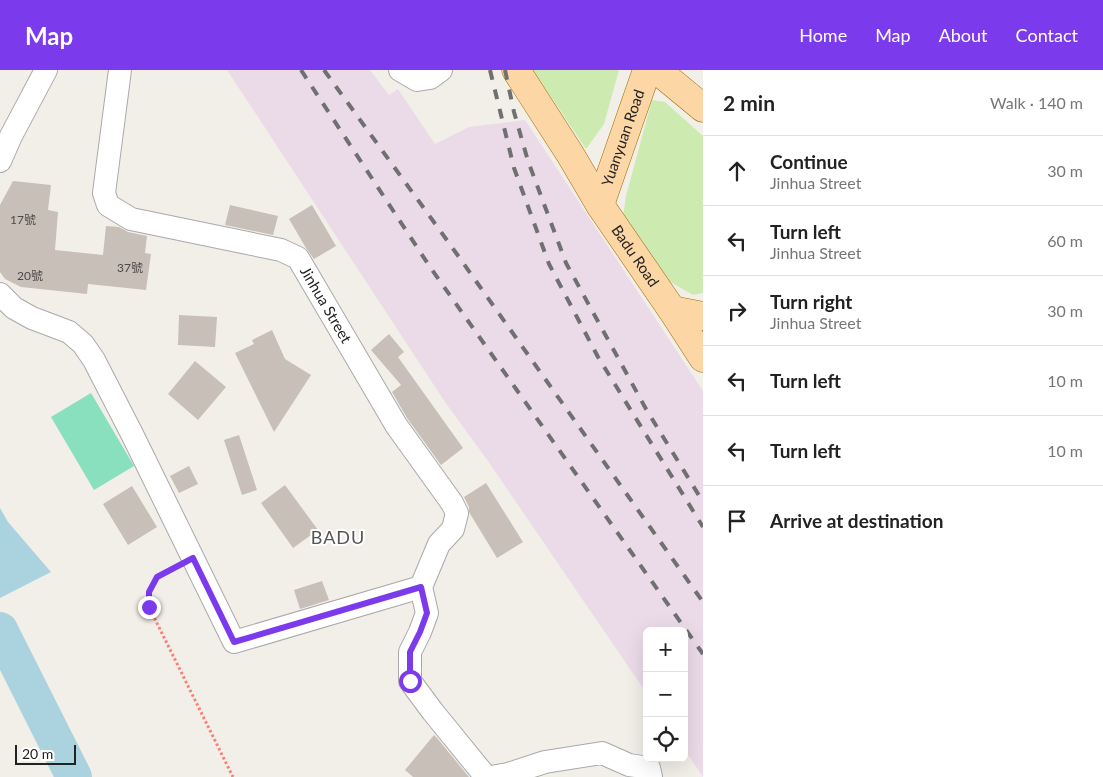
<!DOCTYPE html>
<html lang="en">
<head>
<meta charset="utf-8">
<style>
	:root { --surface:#fff; --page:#f6f6f6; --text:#222; --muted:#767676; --line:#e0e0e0; --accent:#7c3aed }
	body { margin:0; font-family:Lato,"Noto Sans TC",sans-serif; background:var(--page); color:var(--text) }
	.controls { position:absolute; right:15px; bottom:15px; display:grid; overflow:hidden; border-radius:8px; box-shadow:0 5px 20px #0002 }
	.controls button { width:45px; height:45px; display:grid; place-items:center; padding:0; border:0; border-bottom:1px solid var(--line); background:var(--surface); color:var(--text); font:25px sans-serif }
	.scale { position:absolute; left:15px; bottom:12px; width:61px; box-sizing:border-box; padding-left:5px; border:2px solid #222; border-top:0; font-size:14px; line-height:18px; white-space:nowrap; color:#222; -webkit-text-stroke:4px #fff; paint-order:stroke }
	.stop { position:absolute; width:15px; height:15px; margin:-11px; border:4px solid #7c3aed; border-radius:50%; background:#fff }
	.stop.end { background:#7c3aed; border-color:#fff; box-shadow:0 1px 5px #0008 }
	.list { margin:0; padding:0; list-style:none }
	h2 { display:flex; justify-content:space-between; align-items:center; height:65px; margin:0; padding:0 20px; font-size:21px }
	h2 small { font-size:16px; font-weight:400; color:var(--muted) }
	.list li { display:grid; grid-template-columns:32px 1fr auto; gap:15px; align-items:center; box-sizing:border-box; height:70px; padding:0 20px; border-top:1px solid var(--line) }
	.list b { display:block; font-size:19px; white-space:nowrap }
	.list p { margin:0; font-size:16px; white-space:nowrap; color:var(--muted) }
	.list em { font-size:16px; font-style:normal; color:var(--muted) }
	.icon { flex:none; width:28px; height:28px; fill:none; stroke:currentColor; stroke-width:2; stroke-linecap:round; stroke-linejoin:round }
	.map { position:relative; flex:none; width:703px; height:707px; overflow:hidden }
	header { display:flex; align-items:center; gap:30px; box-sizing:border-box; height:70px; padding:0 25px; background:var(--accent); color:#fff }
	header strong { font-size:24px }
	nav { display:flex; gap:28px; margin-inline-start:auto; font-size:18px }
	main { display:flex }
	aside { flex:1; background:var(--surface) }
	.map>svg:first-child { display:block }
</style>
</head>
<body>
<header>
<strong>Map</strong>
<nav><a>Home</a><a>Map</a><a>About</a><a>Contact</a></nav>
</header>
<main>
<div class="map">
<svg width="703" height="707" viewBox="0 0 703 707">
	<rect width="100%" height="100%" fill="#f2efe9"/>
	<!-- industrial -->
	<path fill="#ebdbe8" d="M 227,0 L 370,0 L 389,25 L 398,19 L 435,74 L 469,57 L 525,50 L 703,321 L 703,707 L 684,679 L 684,561 L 647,561 L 647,624 L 488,391 L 445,332 Z"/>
	<!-- grass -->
	<path fill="#cdebb0" d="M 533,0 L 619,0 L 604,54 L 586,79 Z
		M 652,30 L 665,32 L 703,66 L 703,223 L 693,225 L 665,209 L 623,147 L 626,126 Z"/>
	<!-- pitch -->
	<path fill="#88e0be" d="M 91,323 L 134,396 L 94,420 L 51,347 Z"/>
	<!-- water -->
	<path fill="#aad3df" d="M 0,438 L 8,452 L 51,502 L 0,528 Z"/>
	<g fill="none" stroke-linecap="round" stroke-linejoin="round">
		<!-- river -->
		<path stroke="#aad3df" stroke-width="36" d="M 0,560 L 74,707"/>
	</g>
	<!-- building -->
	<path fill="#c7bfb8" d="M 13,111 L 51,115 L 48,140 L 58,142 L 55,180 L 103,185 L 106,156 L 119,157 L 128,162 L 147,166 L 145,183 L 151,184 L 146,220 L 88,214 L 87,224 L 21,217 L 5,209 L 0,202 L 0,135 Z
		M 230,135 L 278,146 L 273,165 L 225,155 Z
		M 312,135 L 336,176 L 314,189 L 306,178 L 289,149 Z
		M 179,245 L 217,247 L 215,277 L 178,275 Z
		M 272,260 L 285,289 L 311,305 L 274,362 L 235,283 L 254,274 L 252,270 Z
		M 389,264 L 404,282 L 398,287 L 463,378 L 441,395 L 407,348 L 392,322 L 401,315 L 371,280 Z
		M 195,291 L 226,317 L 198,350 L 168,324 Z
		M 239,365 L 257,420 L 242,425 L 224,370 Z
		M 189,396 L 198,414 L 179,423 L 170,406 Z
		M 486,413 L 523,472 L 497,488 L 469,442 L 469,437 L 464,427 Z
		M 285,415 L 318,460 L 293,478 L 261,433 Z
		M 132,416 L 157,457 L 128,475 L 103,434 Z
		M 322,511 L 329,530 L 300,539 L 294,520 Z
		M 434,665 L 437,668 L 469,707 L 413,707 L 405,700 Z"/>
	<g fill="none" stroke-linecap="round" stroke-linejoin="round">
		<!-- minor casing -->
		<g stroke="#a9a9a9" stroke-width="24">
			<g id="minor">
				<path id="s1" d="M 120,0 L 104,123 L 108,135 L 131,149 L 281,180 L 298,188 L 396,355 L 452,433 L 457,443 L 453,459 L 439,474 L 421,517 L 427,543 L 420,562 L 410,582 L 410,611 L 433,642 L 486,707"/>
				<path d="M 400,0 L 417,10 L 430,8 L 441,0"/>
				<path d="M 0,91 L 11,66 L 46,0"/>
				<path d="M 0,224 L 14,238 L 32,248 L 69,262 L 83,274 L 94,290 L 133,366 L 234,572 L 421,517"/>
				<path d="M 491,707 L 508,704 L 545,692 L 602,683 L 629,695 L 649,698 L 651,707"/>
			</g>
		</g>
		<!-- major casing -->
		<g stroke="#a06b00" stroke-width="29">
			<g id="major">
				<path id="s2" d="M 516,0 L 570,84 L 600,135 L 672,240 L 703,288"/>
				<path d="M 657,0 L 703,38"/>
				<path id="s3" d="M 600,135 L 647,0"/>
				<path d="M 672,240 L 703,246"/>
			</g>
		</g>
		<!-- path -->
		<path stroke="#fa8072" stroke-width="3" stroke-dasharray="2.5 2.5" stroke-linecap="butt" d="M 175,497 L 157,507 L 149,522 L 149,537 L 233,707"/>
		<!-- minor -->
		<use href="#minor" stroke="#fff" stroke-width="22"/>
		<!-- major -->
		<use href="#major" stroke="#fcd6a4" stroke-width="28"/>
		<!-- rail -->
		<path stroke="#707070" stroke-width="4" stroke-dasharray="10 10" stroke-linecap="butt" d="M 301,0 L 430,197 L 703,584
			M 324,0 L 449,173 L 703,532
			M 490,0 L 514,98 L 549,194 L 598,287 L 703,457
			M 505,0 L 514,42 L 528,91 L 566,193 L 646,339 L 703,432"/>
	</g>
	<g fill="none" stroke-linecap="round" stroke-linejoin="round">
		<!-- route -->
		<path stroke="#7c3aed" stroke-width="6" d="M 149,537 L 149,522 L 157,507 L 193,488 L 234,572 L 421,517 L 427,543 L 420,562 L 410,582 L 410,611"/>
	</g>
	<g text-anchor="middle" stroke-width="4" stroke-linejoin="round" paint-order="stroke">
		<!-- number labels -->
		<g font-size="12" fill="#4b4948">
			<text x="23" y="154">17號</text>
			<text x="130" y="202">37號</text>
			<text x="30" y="210">20號</text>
		</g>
		<!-- street labels -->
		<g font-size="15" fill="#222" stroke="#fff">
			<text dy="5" stroke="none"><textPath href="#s3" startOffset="71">Yuanyuan Road</textPath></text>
			<text dy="5" stroke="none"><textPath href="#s2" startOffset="221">Badu Road</textPath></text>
			<text dy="5" stroke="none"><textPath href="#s1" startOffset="390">Jinhua Street</textPath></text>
		</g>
		<!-- quarter labels -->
		<g font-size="18" letter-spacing="1" fill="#555" stroke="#fff">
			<text x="338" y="474">BADU</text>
		</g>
	</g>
</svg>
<div class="controls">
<button>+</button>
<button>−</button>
<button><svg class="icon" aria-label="locate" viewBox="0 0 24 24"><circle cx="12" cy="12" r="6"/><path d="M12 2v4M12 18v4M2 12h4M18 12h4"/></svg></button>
</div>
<div class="scale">20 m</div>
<div class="stop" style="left:410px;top:611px"></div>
<div class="stop end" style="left:149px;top:537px"></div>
</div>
<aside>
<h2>2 min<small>Walk · 140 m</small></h2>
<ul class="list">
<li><svg class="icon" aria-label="ahead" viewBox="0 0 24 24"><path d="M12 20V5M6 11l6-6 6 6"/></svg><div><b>Continue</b><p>Jinhua Street</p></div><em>30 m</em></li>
<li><svg class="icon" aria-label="left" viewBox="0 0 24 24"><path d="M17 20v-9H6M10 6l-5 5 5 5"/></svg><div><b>Turn left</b><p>Jinhua Street</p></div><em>60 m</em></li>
<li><svg class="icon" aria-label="right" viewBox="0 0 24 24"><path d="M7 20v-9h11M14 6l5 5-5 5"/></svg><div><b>Turn right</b><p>Jinhua Street</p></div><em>30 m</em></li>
<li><svg class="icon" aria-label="left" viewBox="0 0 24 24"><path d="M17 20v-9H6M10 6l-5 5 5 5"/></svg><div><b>Turn left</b></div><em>10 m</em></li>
<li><svg class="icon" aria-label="left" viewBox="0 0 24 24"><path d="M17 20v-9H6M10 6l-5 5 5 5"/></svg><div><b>Turn left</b></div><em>10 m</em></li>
<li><svg class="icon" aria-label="arrive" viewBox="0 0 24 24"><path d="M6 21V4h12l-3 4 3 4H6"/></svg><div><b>Arrive at destination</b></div></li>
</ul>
</aside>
</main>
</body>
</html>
